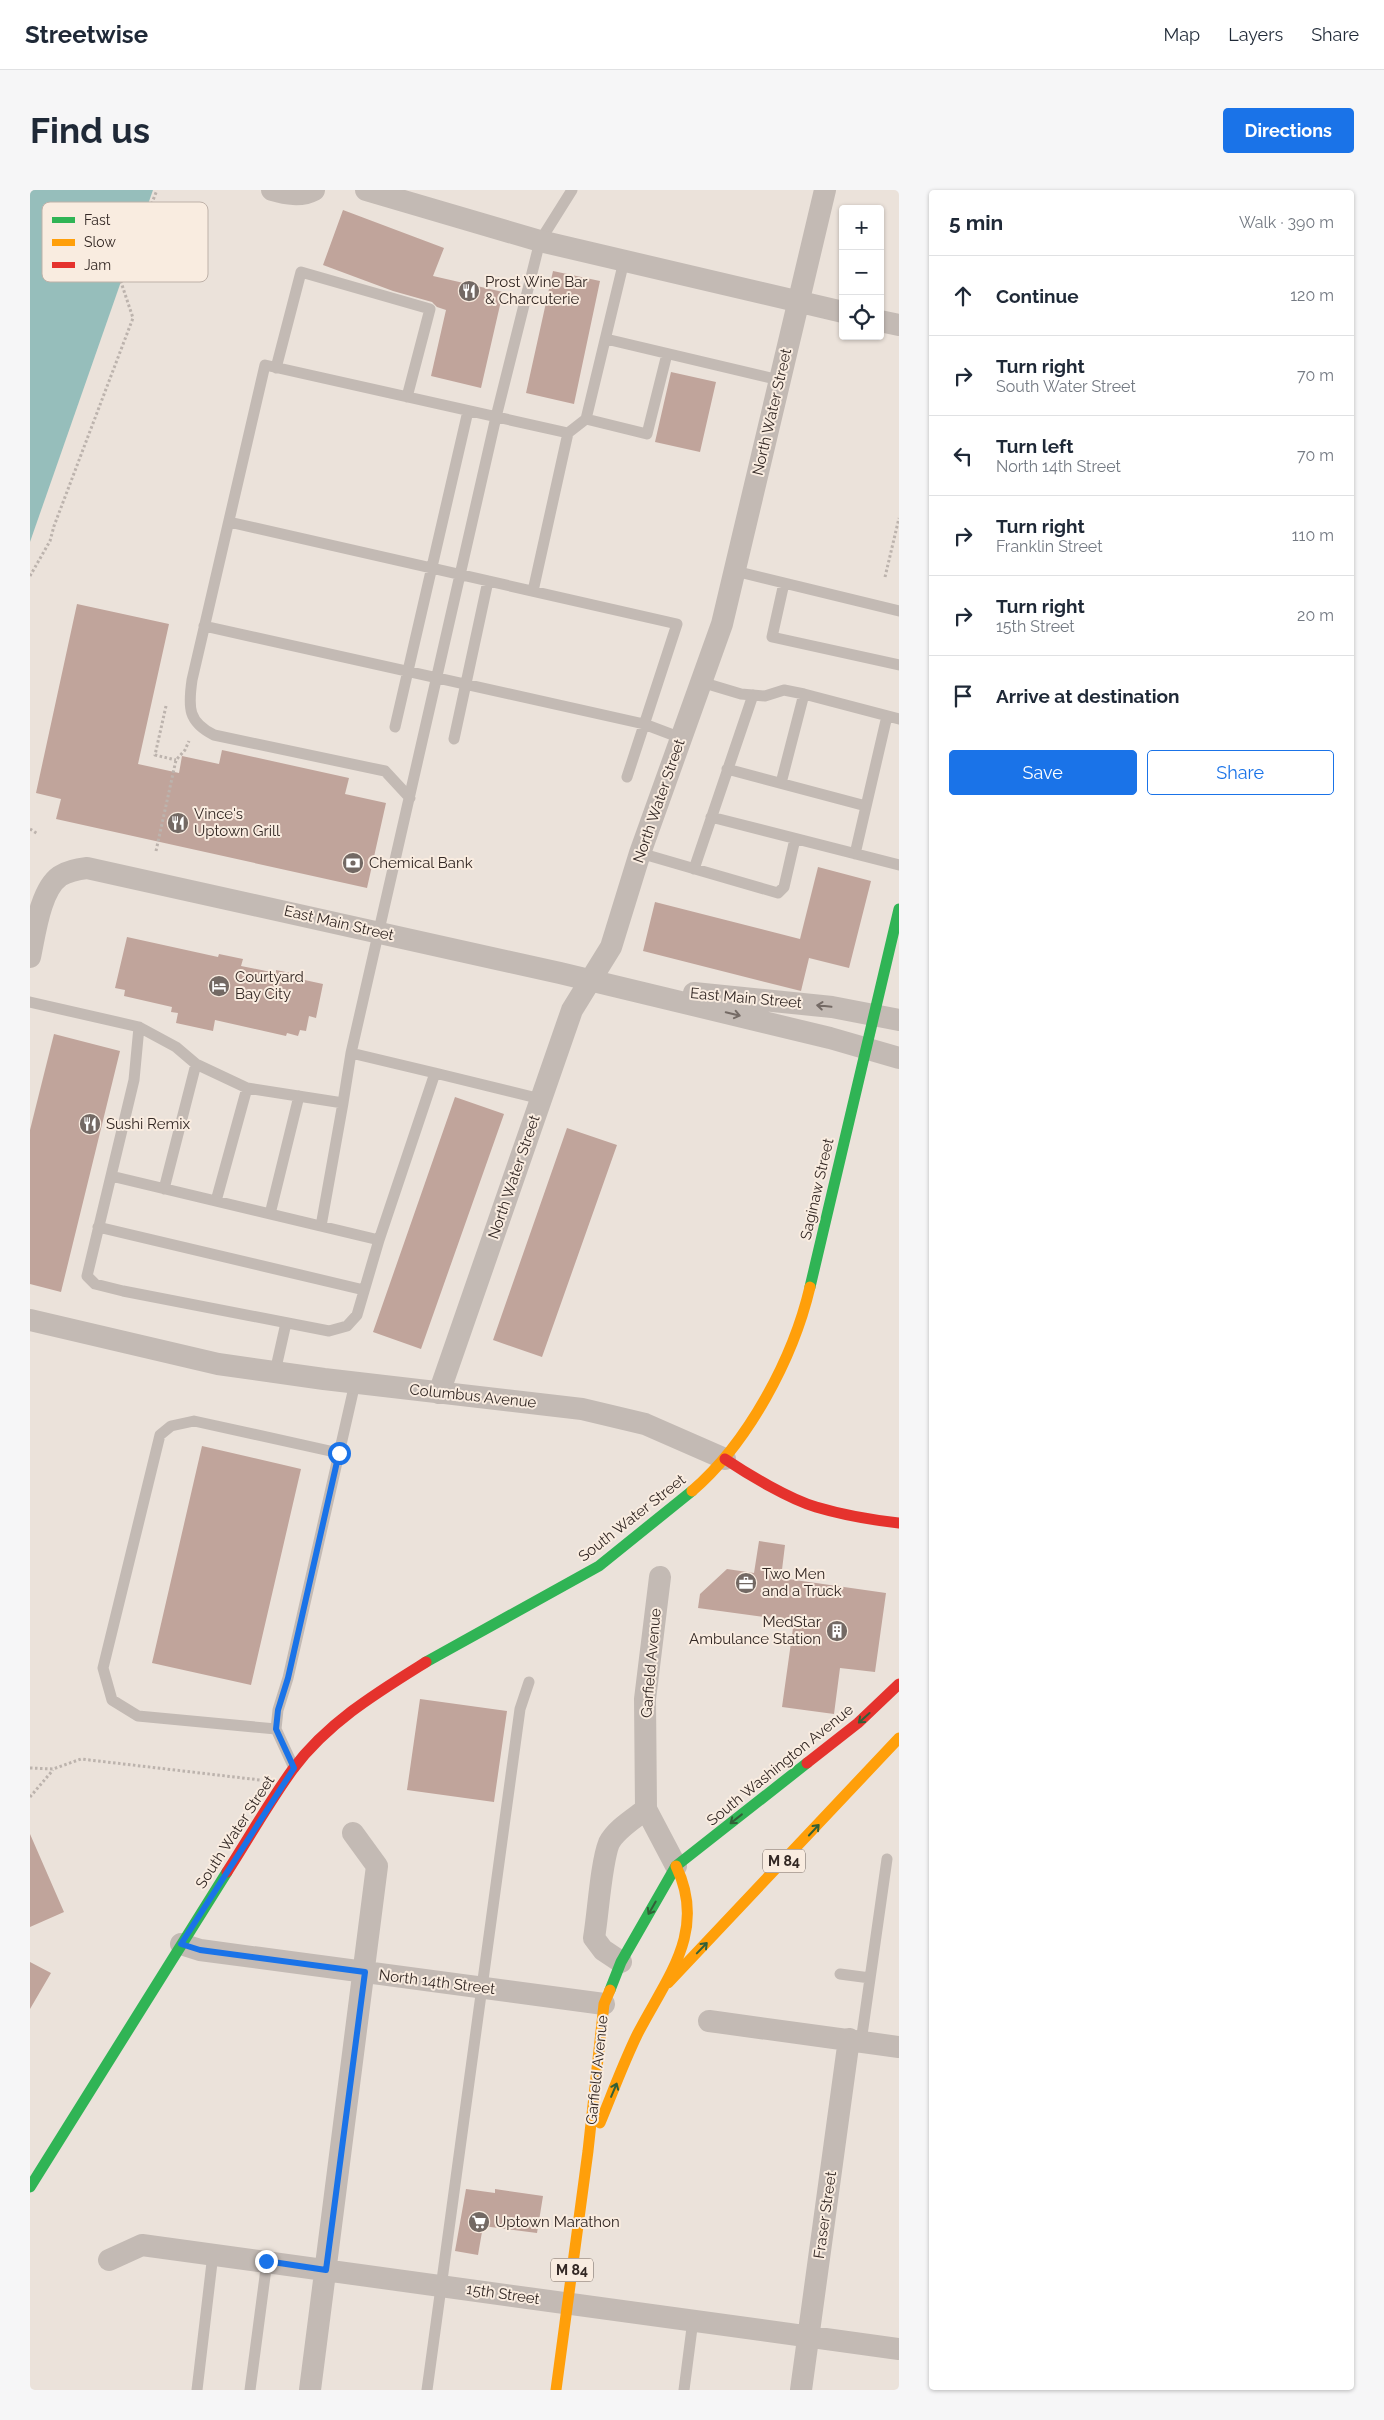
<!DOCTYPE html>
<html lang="en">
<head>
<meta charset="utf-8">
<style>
	:root { --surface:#fff; --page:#f6f6f7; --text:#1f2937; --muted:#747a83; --line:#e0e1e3; --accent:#1a73e8 }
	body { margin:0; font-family:Raleway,sans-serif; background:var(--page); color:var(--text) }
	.controls { position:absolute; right:15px; top:15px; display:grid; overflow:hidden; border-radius:5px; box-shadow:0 1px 4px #0004 }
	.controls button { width:45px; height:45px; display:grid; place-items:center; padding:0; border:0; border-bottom:1px solid var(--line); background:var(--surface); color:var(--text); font:25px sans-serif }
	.stop { position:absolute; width:15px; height:15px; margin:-11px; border:4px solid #1a73e8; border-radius:50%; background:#fff }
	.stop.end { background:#1a73e8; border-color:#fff; box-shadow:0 1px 5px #0008 }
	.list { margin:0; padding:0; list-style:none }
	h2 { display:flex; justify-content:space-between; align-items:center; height:65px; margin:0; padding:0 20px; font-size:21px }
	h2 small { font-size:16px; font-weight:400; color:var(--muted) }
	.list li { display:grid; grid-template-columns:32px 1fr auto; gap:15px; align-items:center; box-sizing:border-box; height:80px; padding:0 20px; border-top:1px solid var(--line) }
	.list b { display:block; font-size:19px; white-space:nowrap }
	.list p { margin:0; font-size:16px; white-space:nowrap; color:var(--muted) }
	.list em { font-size:16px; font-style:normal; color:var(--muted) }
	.actions { display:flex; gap:10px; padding:15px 20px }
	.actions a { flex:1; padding:11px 0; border:1px solid var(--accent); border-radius:5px; text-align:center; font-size:18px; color:var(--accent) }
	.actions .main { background:var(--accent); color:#fff }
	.icon { flex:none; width:28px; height:28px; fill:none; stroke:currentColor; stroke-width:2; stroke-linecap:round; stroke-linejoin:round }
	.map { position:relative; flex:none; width:869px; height:2200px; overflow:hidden; border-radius:5px }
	header { display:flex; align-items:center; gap:30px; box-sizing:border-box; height:70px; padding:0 25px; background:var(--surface); border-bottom:1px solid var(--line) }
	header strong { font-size:24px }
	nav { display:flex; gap:28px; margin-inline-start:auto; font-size:18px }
	.intro { display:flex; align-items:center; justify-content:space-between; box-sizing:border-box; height:120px; padding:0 30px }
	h1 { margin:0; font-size:35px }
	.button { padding:12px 22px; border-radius:5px; background:var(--accent); color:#fff; font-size:18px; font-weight:700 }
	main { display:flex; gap:30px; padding:0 30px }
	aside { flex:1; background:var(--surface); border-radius:5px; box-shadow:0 1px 4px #0004 }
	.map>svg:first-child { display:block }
</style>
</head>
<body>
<header>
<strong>Streetwise</strong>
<nav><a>Map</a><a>Layers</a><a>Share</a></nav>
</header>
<div class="intro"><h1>Find us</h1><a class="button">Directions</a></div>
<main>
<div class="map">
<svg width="869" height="2200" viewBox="0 0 869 2200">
	<rect width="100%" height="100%" fill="#ebe2da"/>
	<!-- water -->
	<path fill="#96bebb" d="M 0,0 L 123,0 L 0,352 Z"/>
	<!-- building -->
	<path fill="#c0a49b" d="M 313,20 L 414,58 L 403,86 L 473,102 L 451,198 L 401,186 L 416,120 L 407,117 L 402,112 L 363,101 L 293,75 Z
		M 523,81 L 570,91 L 544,214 L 496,203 Z
		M 641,182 L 686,192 L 670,262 L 625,252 Z
		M 47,414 L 139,434 L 108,574 L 149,583 L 152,566 L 189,574 L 192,560 L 319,588 L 315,604 L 356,613 L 337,698 L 26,629 L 31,609 L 6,603 Z
		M 788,677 L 841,691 L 819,778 L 779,768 L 771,801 L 613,761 L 625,712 L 770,749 Z
		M 97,747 L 188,767 L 189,764 L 213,769 L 211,776 L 246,783 L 246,780 L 271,785 L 270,789 L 293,794 L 286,828 L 279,826 L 276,841 L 270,840 L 268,846 L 257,843 L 256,846 L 185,830 L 183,841 L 146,833 L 148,823 L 141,822 L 142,817 L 94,806 L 95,800 L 85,798 Z
		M 24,844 L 90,861 L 31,1102 L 0,1094 L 0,940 Z
		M 425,907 L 474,924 L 391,1159 L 343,1142 Z
		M 537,938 L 587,955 L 512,1167 L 463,1150 Z
		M 172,1256 L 271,1279 L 221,1495 L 122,1473 Z
		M 729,1351 L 755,1355 L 751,1388 L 856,1403 L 845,1482 L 810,1478 L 804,1524 L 752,1517 L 764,1431 L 668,1418 L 670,1404 L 697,1379 L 724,1383 Z
		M 390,1509 L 477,1521 L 464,1612 L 377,1600 Z
		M 0,1644 L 34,1722 L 0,1737 Z
		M 0,1772 L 21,1783 L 0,1819 Z
		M 436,1999 L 465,2003 L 465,1999 L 513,2006 L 507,2043 L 453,2036 L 448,2065 L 425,2061 Z"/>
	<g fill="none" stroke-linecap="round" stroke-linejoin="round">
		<!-- path -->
		<path stroke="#bcb3ad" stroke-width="3" stroke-dasharray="2.5 2.5" stroke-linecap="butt" d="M 0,386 L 20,351 L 24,336 L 103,128 L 91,92 L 127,0
			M 855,387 L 869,328
			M 136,516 L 125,565 L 146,570
			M 0,639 L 8,644
			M 126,661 L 146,570 L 155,560 L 159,551
			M 0,1578 L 23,1579 L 51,1569 L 230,1590
			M 0,1607 L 23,1580"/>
		<!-- lane -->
		<path stroke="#c3bab4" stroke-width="11" d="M 576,149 L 749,190
			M 246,178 L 271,82 L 400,119 L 377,207
			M 556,229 L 617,244 L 637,164
			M 538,243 L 556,229 L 594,71
			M 199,332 L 647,434 L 597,587
			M 705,381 L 869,421
			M 754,393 L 742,447 L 869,475
			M 174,436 L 614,534 L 651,548
			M 671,492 L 711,504 L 735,506 L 754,500 L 774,504 L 869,529
			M 365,537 L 438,221
			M 424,549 L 458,391
			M 697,579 L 836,616
			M 751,593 L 774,504
			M 380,608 L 355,581 L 184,545 C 158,532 158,518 162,490 L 235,175 L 538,243 L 503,401
			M 681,627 L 869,675
			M 610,663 L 748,703 L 754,697 L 765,649
			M 825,664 L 857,526
			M 664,679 L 723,505
			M 0,812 L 109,837 L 146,857 L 166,874 L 217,898 L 313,913 L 321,863 L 466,227 L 510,51 L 542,0
			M 109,837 L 104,890 L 57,1086 L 65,1094 L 93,1101 L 299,1141 L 317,1136 L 327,1125 L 349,1050 L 405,883 L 321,863
			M 405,883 L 511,909
			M 81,986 L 349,1050
			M 134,999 L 166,874
			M 186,1011 L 217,898
			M 240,1024 L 269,906
			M 291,1036 L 313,913
			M 68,1037 L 334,1100
			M 245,1182 L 256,1133
			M 246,1539 L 108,1526 L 82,1510 L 73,1478 L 130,1245 L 141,1236 L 164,1231 L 309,1263
			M 264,1578 L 246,1539 L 248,1520 L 258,1488 L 325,1193
			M 810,1784 L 840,1788
			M 831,1852 L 857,1669
			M 167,2200 L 183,2064
			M 220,2200 L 237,2071
			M 397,2200 L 490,1519 L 499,1492
			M 654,2200 L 663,2130"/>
		<!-- street -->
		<path stroke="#c3bab4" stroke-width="22" d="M 242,0 C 256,4 271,7 284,0
			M 336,0 L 510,51 L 813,122
			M 850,131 L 869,135
			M 0,767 C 5,744 10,700 30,686 C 38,681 48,679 57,678 L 530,783 L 800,848 L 869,868
			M 664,803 L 802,817 L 869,830
			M 0,1130 L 188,1174 L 294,1189 L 552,1219 L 615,1234 L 695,1269
			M 409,1203 L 542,820 L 581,757 L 610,663 L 692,434 L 795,0
			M 630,1387 L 615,1509 L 616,1619 L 646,1676
			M 151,1754 L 170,1760 L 574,1814
			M 591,1772 L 573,1760 L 564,1748 C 568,1725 571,1673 579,1653 C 586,1639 605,1628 616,1619
			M 679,1831 L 869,1857
			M 79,2070 L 112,2055 L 869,2159
			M 280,2200 L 347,1676 L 323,1643
			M 771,2200 L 819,1849"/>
		<!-- fast -->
		<path stroke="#30b455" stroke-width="11" d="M 780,1097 L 869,719
			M 396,1472 L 569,1376 L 662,1301
			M 580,1800 L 591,1772 L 646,1676 L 777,1573
			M 0,1997 L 197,1682"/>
		<!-- slow -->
		<path stroke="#ff9f0a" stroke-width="11" d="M 662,1301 C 718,1253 763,1169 780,1097
			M 638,1793 L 869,1548
			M 570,1933 C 582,1904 593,1874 607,1845 C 636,1788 678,1742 646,1676
			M 526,2200 L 558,1961 L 574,1814 L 580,1800"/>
		<!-- jam -->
		<path stroke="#e5322d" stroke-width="11" d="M 695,1269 C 719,1285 759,1309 786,1317 C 813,1325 842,1330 869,1333
			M 777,1573 L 828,1533 L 869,1494
			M 197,1682 C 219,1648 239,1612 263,1579 C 298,1532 348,1502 396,1472"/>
	</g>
	<!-- one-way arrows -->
	<defs><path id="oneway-shaft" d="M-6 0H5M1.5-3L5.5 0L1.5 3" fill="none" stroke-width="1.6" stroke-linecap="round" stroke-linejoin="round" transform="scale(1.25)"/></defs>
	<g stroke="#746a65">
		<use href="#oneway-shaft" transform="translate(794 816) rotate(-174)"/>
		<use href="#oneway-shaft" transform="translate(703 824) rotate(14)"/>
	</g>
	<g stroke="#326038">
		<use href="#oneway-shaft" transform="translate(834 1528) rotate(138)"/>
		<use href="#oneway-shaft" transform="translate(706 1629) rotate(142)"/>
		<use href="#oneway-shaft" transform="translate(784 1640) rotate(-47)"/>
		<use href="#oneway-shaft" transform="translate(622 1718) rotate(120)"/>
		<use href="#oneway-shaft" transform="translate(672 1758) rotate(-46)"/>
		<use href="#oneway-shaft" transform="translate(584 1900) rotate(-67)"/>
	</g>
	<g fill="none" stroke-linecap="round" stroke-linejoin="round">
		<!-- route -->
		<path stroke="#1a73e8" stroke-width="6" d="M 236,2071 L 296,2080 L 335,1782 L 170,1760 L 151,1754 L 264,1578 L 246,1539 L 248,1520 L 258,1488 L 309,1263"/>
	</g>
	<!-- icons -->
	<defs>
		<g id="restaurant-disc" transform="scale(1.125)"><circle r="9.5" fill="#736964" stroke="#f9ece0"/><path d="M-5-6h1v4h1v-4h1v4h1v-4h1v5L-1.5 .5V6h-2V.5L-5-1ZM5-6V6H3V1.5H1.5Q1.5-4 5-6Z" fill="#fff"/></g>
		<g id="bank-disc" transform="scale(1.125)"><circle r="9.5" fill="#736964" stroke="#f9ece0"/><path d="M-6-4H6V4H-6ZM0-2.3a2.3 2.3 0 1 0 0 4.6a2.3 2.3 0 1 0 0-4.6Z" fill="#fff"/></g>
		<g id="hotel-disc" transform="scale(1.125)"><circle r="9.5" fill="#736964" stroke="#f9ece0"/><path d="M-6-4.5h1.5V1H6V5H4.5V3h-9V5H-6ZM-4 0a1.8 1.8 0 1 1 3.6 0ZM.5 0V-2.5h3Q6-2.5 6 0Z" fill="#fff"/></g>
		<g id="office-disc" transform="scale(1.125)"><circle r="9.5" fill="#736964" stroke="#f9ece0"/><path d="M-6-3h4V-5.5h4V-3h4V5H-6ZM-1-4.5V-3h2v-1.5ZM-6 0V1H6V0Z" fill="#fff"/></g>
		<g id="building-disc" transform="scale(1.125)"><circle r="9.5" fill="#736964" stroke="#f9ece0"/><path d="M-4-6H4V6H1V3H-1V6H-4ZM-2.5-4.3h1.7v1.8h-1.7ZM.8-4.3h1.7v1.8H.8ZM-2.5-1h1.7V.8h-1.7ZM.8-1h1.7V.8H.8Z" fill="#fff"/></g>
		<g id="supermarket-disc" transform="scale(1.125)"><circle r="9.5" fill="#736964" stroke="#f9ece0"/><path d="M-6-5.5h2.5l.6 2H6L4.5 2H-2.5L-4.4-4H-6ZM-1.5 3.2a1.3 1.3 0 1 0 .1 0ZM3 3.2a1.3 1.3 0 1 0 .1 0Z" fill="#fff"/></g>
	</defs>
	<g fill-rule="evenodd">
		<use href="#restaurant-disc" x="439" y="101"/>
		<use href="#restaurant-disc" x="148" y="633"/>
		<use href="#bank-disc" x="323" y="673"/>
		<use href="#hotel-disc" x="189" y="796"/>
		<use href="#restaurant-disc" x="60" y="934"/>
		<use href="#office-disc" x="716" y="1393"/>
		<use href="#building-disc" x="807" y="1441"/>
		<use href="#supermarket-disc" x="449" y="2032"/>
	</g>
	<g text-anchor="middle" stroke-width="4" stroke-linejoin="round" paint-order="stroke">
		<!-- shield labels -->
		<g fill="#f9ece0" stroke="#6e635c" stroke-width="1">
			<rect x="733" y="1659.5" width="42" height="23" rx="4"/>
			<rect x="521" y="2068.5" width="42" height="23" rx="4"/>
		</g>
		<g font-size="14" font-weight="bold" fill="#332824">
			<text x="754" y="1676">M 84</text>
			<text x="542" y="2085">M 84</text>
		</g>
		<!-- poi labels -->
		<g font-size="15" fill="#332824" stroke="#f9ece0" text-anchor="start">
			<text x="455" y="97">Prost Wine Bar<tspan x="455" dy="17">&amp; Charcuterie</tspan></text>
			<text x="164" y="629">Vince's<tspan x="164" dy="17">Uptown Grill</tspan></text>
			<text x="339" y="678">Chemical Bank</text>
			<text x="205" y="792">Courtyard<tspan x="205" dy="17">Bay City</tspan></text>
			<text x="76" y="939">Sushi Remix</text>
			<text x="732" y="1389">Two Men<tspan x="732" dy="17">and a Truck</tspan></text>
			<text x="791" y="1437" text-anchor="end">MedStar<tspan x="791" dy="17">Ambulance Station</tspan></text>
			<text x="465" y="2037">Uptown Marathon</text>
		</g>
		<!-- street labels -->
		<g font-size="15" fill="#332824" stroke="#f9ece0">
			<text transform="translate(742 222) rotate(-77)" y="5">North Water Street</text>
			<text transform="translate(629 611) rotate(-71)" y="5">North Water Street</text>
			<text transform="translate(309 733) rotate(13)" y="5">East Main Street</text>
			<text transform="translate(716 808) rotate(5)" y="5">East Main Street</text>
			<text transform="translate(484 987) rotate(-71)" y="5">North Water Street</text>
			<text transform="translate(787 999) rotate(-77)" y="5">Saginaw Street</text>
			<text transform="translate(443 1206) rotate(6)" y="5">Columbus Avenue</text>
			<text transform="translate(602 1328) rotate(-38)" y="5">South Water Street</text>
			<text transform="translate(621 1473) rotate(-85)" y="5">Garfield Avenue</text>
			<text transform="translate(750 1575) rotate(-39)" y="5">South Washington Avenue</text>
			<text transform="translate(205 1642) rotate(-57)" y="5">South Water Street</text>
			<text transform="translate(407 1792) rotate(7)" y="5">North 14th Street</text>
			<text transform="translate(567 1880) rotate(-84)" y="5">Garfield Avenue</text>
			<text transform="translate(795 2025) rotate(-82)" y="5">Fraser Street</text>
			<text transform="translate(473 2104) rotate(8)" y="5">15th Street</text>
		</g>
	</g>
	<!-- legend -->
	<rect x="12" y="12" width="166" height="80" rx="8" fill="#f9ece0" stroke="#beb1a8" stroke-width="1"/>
	<rect x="22" y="27" width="23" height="6" fill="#30b455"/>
	<rect x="22" y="49" width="23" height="7" fill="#ff9f0a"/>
	<rect x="22" y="72" width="23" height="6" fill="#e5322d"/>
	<g font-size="14" fill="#332824">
		<text x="54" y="35">Fast</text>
		<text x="54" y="57">Slow</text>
		<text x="54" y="80">Jam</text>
	</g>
</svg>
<div class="controls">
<button>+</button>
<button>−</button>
<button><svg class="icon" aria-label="locate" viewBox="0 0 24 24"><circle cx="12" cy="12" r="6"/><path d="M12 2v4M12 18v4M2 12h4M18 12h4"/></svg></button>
</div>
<div class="stop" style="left:309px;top:1263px"></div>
<div class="stop end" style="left:236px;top:2071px"></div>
</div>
<aside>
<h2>5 min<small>Walk · 390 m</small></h2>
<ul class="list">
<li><svg class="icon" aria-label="ahead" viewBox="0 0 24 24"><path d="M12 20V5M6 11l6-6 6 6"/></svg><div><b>Continue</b></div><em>120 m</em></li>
<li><svg class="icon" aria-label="right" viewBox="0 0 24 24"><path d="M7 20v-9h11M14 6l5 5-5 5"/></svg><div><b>Turn right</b><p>South Water Street</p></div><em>70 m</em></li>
<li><svg class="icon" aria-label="left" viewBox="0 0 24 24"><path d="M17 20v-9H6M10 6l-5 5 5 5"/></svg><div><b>Turn left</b><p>North 14th Street</p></div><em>70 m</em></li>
<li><svg class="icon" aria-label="right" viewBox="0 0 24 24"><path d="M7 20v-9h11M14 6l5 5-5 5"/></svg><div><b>Turn right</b><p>Franklin Street</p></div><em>110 m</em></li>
<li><svg class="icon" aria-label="right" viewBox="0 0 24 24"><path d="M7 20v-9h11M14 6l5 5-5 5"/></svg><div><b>Turn right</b><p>15th Street</p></div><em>20 m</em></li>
<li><svg class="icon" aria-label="arrive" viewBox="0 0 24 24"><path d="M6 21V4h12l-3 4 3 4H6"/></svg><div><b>Arrive at destination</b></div></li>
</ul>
<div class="actions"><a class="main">Save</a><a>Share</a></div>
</aside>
</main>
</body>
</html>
